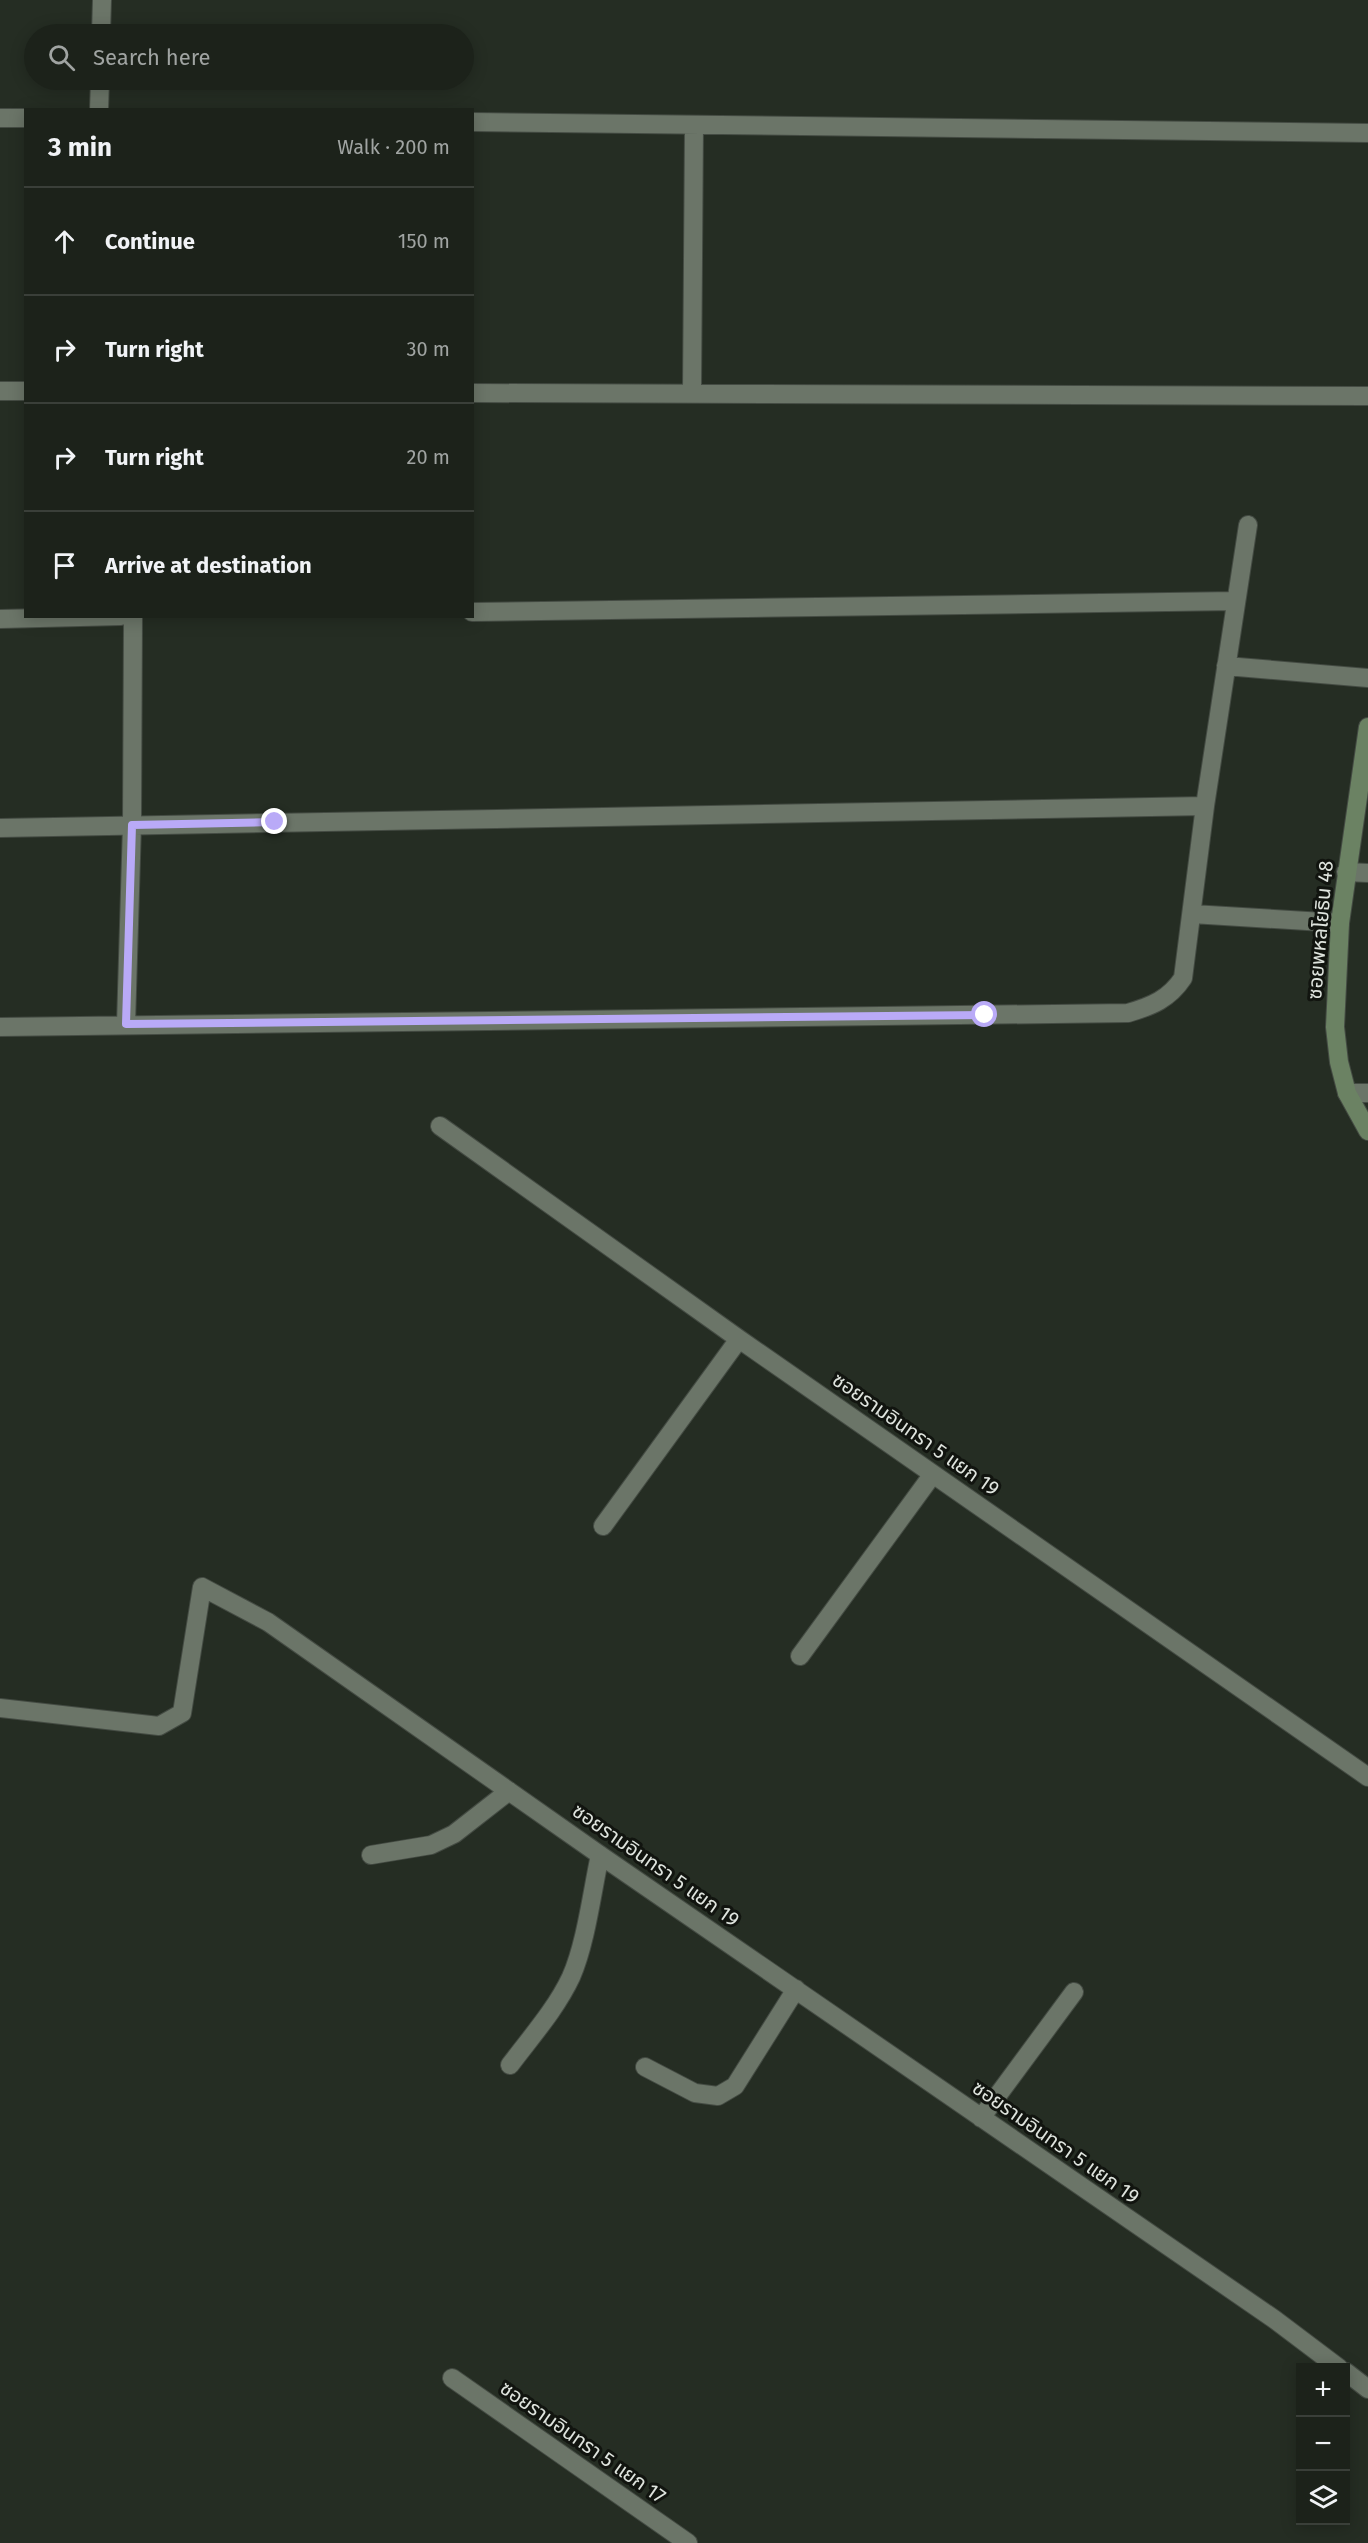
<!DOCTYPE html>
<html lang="en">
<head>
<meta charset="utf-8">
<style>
	:root { --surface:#1c221a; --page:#252a23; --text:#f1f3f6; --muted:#a0a4a2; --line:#3a3f39 }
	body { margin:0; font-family:"Fira Sans","Noto Sans Thai",sans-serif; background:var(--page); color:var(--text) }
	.controls { position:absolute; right:18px; bottom:18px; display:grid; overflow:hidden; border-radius:0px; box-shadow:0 3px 15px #0003 }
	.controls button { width:54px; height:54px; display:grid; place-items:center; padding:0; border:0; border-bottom:2px solid var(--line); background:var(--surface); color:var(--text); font:30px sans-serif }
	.stop { position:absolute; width:18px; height:18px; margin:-14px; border:4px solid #b9aaf7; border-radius:50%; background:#fff }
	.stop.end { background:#b9aaf7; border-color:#fff; box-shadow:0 2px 6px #0008 }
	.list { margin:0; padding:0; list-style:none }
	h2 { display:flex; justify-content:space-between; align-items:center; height:78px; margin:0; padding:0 24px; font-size:26px }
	h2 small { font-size:20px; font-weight:400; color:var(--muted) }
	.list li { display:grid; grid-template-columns:39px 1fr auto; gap:18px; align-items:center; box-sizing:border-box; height:108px; padding:0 24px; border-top:2px solid var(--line) }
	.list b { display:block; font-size:22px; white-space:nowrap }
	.list em { font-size:20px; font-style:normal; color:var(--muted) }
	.icon { flex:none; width:33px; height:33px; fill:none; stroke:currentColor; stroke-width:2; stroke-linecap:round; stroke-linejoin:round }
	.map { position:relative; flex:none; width:1368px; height:2543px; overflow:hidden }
	.search { position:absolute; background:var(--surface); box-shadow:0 3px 15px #0003; left:24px; top:24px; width:450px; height:66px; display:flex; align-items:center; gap:15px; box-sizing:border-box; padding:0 21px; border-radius:33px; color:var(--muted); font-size:22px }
	.panel { position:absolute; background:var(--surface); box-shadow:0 3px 15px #0003; left:24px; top:108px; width:450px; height:510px; border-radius:0px }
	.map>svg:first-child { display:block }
</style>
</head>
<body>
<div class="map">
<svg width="1368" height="2543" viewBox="0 0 1368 2543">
	<rect width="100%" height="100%" fill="#252d23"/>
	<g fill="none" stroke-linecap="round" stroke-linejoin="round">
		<!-- lane casing -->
		<g stroke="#444b43" stroke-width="20">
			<path id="lane" d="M 1347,1093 L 1368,1093"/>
		</g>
		<!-- street casing -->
		<g stroke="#444b43" stroke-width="20">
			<path id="street" d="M 101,34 L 102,0
				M 99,110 L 100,80
				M 0,118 L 26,118
				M 472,122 L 1368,133
				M 0,391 L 26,391
				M 472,393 L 1368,396
				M 692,393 L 694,125
				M 472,612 L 1235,601
				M 0,619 L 121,616
				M 1226,666 L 1368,678
				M 0,828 L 1205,806
				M 1346,872 L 1368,873
				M 1192,914 L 1340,923
				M 126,1024 L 132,825 L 133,616
				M 0,1027 L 1128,1013 C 1152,1006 1169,999 1183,978 L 1205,806 L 1248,525
				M 440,1126 L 739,1339 L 1368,1777
				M 603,1526 L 739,1339
				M 800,1656 L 933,1474
				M 0,1708 L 159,1726 L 182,1713 L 202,1587 L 268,1622 L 600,1855 L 1274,2319 L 1339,2368
				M 371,1855 L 431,1845 L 454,1834 L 509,1791
				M 510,2065 C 531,2037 556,2009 571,1977 C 586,1943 592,1892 600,1855
				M 645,2067 L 695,2093 L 718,2096 L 735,2086 L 796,1989
				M 981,2118 L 1074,1992
				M 1346,2372 L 1368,2389
				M 452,2378 L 688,2543"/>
		</g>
		<!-- secondary casing -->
		<g stroke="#444b43" stroke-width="20">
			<path id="secondary" d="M 1368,727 L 1340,923 L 1335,1027 L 1339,1062 L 1347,1093 L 1368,1131"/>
		</g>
		<!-- lane -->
		<use href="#lane" stroke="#6b7568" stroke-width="18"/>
		<!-- street -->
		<use href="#street" stroke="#6b7568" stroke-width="18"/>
		<!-- secondary -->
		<use href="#secondary" stroke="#6b8263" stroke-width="18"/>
	</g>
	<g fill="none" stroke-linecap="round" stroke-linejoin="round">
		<!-- route -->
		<path stroke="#b9aaf7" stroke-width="8" d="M 275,822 L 132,825 L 126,1024 L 985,1015"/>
	</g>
	<g text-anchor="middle" stroke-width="6" stroke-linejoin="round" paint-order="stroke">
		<!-- street labels -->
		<g font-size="20" fill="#dfe4de" stroke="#11140f">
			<text transform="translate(1320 930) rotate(-85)" y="7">ซอยพหลโยธิน 48</text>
			<text transform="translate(916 1434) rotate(35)" y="7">ซอยรามอินทรา 5 แยก 19</text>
			<text transform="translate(656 1865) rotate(35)" y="7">ซอยรามอินทรา 5 แยก 19</text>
			<text transform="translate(1056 2142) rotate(35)" y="7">ซอยรามอินทรา 5 แยก 19</text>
			<text transform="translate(583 2442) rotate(35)" y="7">ซอยรามอินทรา 5 แยก 17</text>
		</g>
	</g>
</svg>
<div class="controls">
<button>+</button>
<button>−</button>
<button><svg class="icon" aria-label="layers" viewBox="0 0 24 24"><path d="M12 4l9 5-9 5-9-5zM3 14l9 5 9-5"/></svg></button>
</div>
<div class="stop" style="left:985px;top:1015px"></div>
<div class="stop end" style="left:275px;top:822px"></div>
<div class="search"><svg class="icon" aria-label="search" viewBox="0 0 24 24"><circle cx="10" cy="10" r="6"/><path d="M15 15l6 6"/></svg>Search here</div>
<section class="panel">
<h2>3 min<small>Walk · 200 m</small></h2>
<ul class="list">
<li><svg class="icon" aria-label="ahead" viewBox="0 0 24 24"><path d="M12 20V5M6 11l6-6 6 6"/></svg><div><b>Continue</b></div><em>150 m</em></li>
<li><svg class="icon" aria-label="right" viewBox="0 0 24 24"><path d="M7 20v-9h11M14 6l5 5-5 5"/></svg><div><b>Turn right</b></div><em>30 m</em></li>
<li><svg class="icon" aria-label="right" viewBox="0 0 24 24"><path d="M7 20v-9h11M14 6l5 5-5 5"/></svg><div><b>Turn right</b></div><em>20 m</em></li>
<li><svg class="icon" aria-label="arrive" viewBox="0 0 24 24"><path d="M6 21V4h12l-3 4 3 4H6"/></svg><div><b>Arrive at destination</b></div></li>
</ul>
</section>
</div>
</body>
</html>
